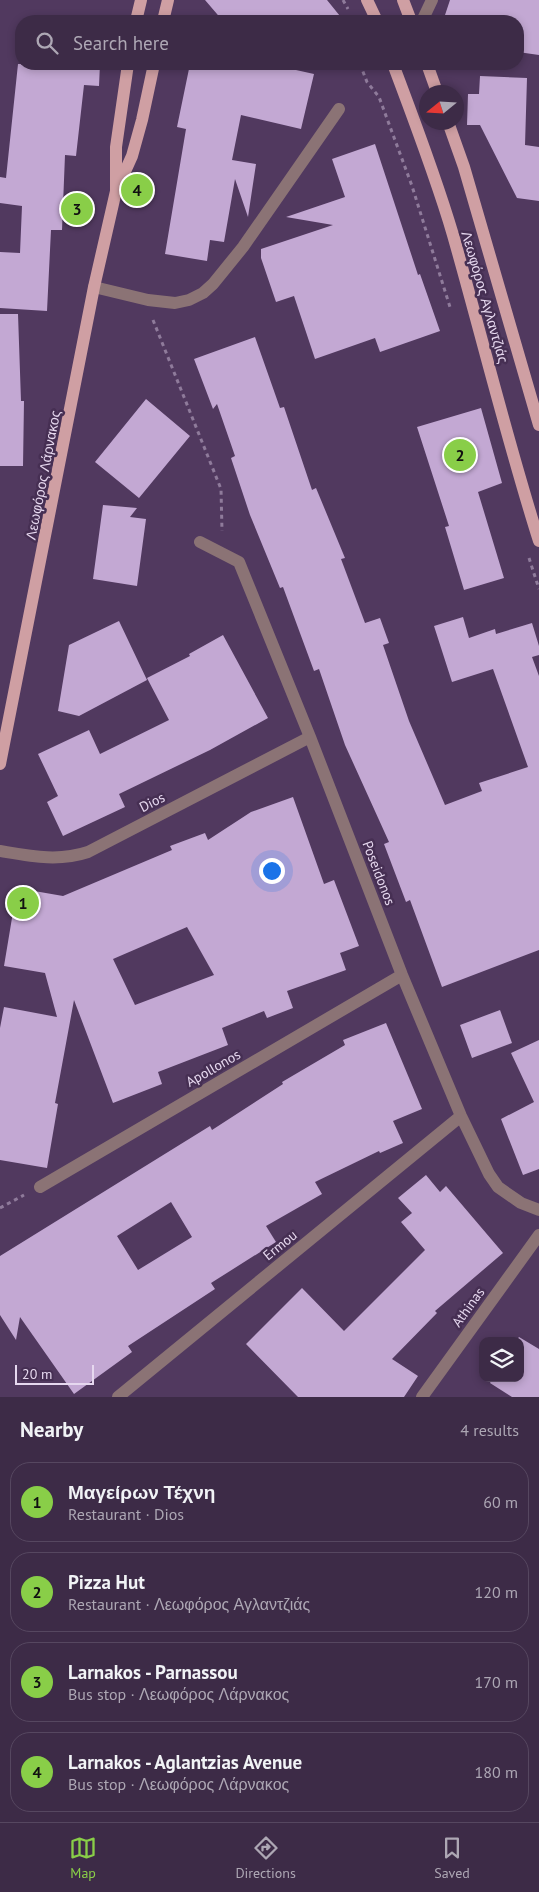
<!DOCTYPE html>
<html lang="en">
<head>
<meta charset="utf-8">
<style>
	:root { --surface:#3d2b47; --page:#44334e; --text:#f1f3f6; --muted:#ada7b4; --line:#564760; --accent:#89ce48 }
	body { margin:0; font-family:"PT Sans",sans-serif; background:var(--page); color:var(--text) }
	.controls { position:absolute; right:15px; bottom:15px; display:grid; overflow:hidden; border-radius:10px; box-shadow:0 2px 8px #0003 }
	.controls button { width:45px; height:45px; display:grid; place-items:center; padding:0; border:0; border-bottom:1px solid var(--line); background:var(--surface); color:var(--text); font:25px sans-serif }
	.compass { position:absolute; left:419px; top:85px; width:45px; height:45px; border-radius:50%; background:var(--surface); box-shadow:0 2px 8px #0003; rotate:252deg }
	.scale { position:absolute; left:15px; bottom:12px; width:79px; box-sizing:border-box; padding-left:5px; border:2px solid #e6d8ef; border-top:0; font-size:14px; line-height:18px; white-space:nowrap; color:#e6d8ef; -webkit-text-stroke:4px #462f53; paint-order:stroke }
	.you { position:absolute; left:271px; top:870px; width:18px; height:18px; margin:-12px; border:4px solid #fff; border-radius:50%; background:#1a73e8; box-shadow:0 0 0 8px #1a73e833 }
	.badge { display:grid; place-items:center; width:32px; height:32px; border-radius:50%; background:var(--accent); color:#111; font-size:16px; font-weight:700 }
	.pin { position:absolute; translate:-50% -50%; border:2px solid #fff; box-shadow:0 1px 5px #0006 }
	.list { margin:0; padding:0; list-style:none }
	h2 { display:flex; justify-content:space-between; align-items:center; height:65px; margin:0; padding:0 20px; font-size:21px }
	h2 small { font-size:16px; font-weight:400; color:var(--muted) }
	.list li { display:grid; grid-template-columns:32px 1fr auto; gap:15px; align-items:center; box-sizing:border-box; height:80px; margin:0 10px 10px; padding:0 10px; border:1px solid var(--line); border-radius:20px }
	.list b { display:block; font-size:19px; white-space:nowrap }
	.list p { margin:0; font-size:16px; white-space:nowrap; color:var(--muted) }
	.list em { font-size:16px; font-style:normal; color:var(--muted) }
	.icon { flex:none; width:28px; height:28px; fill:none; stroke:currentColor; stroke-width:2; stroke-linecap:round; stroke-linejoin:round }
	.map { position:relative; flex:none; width:539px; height:1397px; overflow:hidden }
	.search { position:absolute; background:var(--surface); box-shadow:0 2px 8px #0003; left:15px; right:15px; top:15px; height:55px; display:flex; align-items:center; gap:12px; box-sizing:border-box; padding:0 18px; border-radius:20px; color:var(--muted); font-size:19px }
	.sheet { height:425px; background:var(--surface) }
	nav { display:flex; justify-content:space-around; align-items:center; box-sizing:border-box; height:70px; border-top:1px solid var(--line); background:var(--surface); font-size:14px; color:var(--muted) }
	nav a { display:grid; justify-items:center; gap:2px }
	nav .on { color:var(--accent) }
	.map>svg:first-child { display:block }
</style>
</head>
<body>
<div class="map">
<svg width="539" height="1397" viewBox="0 0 539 1397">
	<rect width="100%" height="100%" fill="#51395f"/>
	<!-- building -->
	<path fill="#c3a8d3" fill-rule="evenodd" d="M 205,0 L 327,0 L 344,21 L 223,21 Z
		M 450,0 L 539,0 L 539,55 L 518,52 L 518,21 L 443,21 Z
		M 18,64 L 100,64 L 99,86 L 84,85 L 76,156 L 65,155 L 62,230 L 51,230 L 47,311 L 0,308 L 0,252 L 20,253 L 22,206 L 0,203 L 0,177 L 6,178 Z
		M 190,64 L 269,64 L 314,74 L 301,129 L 241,115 L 232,160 L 256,164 L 248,217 L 235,179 L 224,242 L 210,240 L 207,261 L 165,254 L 186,129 L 177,127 Z
		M 480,76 L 527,78 L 525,145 L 539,147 L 539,201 L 517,198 L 480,125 L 467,125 L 468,94 L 479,94 Z
		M 375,144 L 418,275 L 420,274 L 440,331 L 380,352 L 375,338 L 315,359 L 294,296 L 276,302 L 261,258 L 261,249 L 333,225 L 286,217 L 345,197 L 332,159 Z
		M 0,314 L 18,314 L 21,401 L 24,401 L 23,466 L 0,466 Z
		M 255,337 L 280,408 L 284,407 L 312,490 L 316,488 L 345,558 L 341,559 L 365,623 L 380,618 L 389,643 L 383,645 L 409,721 L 445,805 L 482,791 L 479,783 L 528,767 L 493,669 L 452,682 L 434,626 L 463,617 L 469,638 L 495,629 L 496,634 L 532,623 L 539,646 L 539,655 L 532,657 L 539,676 L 539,950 L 442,987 L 410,900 L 406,902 L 384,844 L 389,842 L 345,745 L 319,669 L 314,671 L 283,587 L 280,588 L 250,515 L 231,458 L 235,456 L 217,404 L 213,409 L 194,359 Z
		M 146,399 L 190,436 L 139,498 L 95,462 Z
		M 481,408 L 502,483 L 478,492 L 504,578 L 464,590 L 445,527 L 449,526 L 417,427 Z
		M 103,505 L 137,508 L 130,517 L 146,519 L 137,586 L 93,579 Z
		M 119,621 L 147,680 L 79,716 L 58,711 L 69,645 Z
		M 223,635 L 268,718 L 210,750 L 119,794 L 125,807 L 63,836 L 47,802 L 58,796 L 38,754 L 89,730 L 100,754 L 169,720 L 147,678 L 190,656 L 189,654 Z
		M 293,797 L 324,884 L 334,880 L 359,946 L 340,953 L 346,970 L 287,991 L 293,1008 L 267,1018 L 264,1011 L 222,1028 L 228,1045 L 158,1072 L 162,1084 L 113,1103 L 74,1000 L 55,1103 L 58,1104 L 47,1168 L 0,1160 L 0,1028 L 4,1007 L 57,1017 L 45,973 L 4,966 L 17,888 L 63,896 L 172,850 L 170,846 L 205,833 L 208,840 L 251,812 ZM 187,927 L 214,975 L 135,1005 L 113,959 Z
		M 500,1010 L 512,1043 L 472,1058 L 460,1025 Z
		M 386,1023 L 422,1109 L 393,1121 L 403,1143 L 380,1153 L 379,1151 L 315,1182 L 322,1194 L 266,1226 L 276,1242 L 211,1283 L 215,1289 L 128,1346 L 132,1352 L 74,1394 L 20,1317 L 16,1340 L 0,1315 L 0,1256 L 210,1126 L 212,1130 L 283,1084 L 282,1082 L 345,1045 L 343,1040 ZM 171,1202 L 192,1237 L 138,1270 L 117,1236 Z
		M 539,1040 L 539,1169 L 523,1175 L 501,1119 L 534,1102 L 511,1053 Z
		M 426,1175 L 440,1192 L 446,1186 L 503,1253 L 435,1311 L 437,1313 L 392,1359 L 418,1376 L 404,1397 L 298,1397 L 246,1344 L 302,1288 L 344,1331 L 425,1250 L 401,1222 L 412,1213 L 398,1198 Z
		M 519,1337 L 539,1349 L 539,1397 L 512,1397 L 490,1383 L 493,1378 L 520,1378 L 520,1341 L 516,1341 Z"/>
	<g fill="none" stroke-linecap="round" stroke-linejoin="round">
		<!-- path -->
		<path stroke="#8f7b9b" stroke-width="3" stroke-dasharray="4 4" stroke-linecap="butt" d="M 343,0 L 348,9
			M 360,64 L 367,82 L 379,97 L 412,186 L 450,307
			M 153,320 L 221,489 L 222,531
			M 529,558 L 539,589
			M 0,1208 L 24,1195"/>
		<!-- minor -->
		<path stroke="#8b7375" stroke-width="12" d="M 422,21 L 432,0
			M 94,287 L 148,300 L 175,303 L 189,300 L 203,293 L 213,284 L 243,247 L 339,109
			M 200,542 L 239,562 L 310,737 L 402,975 L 461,1116 L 489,1174 L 498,1187 L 521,1203 L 539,1210
			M 0,851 C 30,856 58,862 88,852 L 310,737
			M 40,1187 L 402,975
			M 118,1397 L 461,1116
			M 422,1397 L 539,1235"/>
		<!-- major -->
		<path stroke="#cf9fa3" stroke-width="12" d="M 367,0 L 377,21
			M 403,0 L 411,21
			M 136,21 L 141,0
			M 163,21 L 168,0
			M 393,64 C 414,120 436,177 453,235 C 482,337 507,440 539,541
			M 427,64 L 437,92
			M 448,122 L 464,167 L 539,425
			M 118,187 L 132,156 L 142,120 L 154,64
			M 0,764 L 94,287 L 116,191 L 116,147 L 128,64"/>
	</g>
	<g text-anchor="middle" stroke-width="5" stroke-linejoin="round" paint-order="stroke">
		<!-- street labels -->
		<g font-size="14" fill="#e6d8ef" stroke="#462f53">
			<text transform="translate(485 297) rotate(74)" y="5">Λεωφόρος Αγλαντζιάς</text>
			<text transform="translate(43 475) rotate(-79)" y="5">Λεωφόρος Λάρνακος</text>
			<text transform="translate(152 802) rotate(-27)" y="5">Dios</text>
			<text transform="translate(379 873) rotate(69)" y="5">Poseidonos</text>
			<text transform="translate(213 1068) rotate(-30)" y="5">Apollonos</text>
			<text transform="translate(280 1245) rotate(-39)" y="5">Ermou</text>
			<text transform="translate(468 1307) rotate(-54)" y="5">Athinas</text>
		</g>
	</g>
</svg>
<div class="controls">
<button><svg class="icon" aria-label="layers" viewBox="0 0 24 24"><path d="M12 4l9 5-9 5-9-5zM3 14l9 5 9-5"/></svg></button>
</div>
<svg class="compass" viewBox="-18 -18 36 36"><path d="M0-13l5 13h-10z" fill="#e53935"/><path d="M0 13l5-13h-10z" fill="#ada7b4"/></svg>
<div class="scale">20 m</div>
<div class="you"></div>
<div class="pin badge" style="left:23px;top:903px">1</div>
<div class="pin badge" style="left:460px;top:455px">2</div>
<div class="pin badge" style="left:77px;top:209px">3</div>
<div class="pin badge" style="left:137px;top:190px">4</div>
<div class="search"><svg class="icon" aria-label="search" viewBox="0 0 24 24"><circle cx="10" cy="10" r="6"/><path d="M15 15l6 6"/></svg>Search here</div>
</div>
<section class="sheet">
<h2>Nearby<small>4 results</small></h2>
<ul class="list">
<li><span class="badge">1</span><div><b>Μαγείρων Τέχνη</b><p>Restaurant · Dios</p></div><em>60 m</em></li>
<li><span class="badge">2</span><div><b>Pizza Hut</b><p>Restaurant · Λεωφόρος Αγλαντζιάς</p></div><em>120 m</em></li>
<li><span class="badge">3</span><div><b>Larnakos - Parnassou</b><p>Bus stop · Λεωφόρος Λάρνακος</p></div><em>170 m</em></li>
<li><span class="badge">4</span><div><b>Larnakos - Aglantzias Avenue</b><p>Bus stop · Λεωφόρος Λάρνακος</p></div><em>180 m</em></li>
</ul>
</section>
<nav>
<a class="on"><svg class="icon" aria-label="map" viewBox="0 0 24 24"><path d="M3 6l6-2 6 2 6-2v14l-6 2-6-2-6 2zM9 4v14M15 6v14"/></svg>Map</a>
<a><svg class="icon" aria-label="directions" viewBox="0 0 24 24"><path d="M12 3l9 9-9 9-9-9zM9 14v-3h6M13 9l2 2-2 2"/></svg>Directions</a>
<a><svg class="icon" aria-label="saved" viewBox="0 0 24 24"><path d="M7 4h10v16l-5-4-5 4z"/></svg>Saved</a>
</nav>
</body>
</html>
